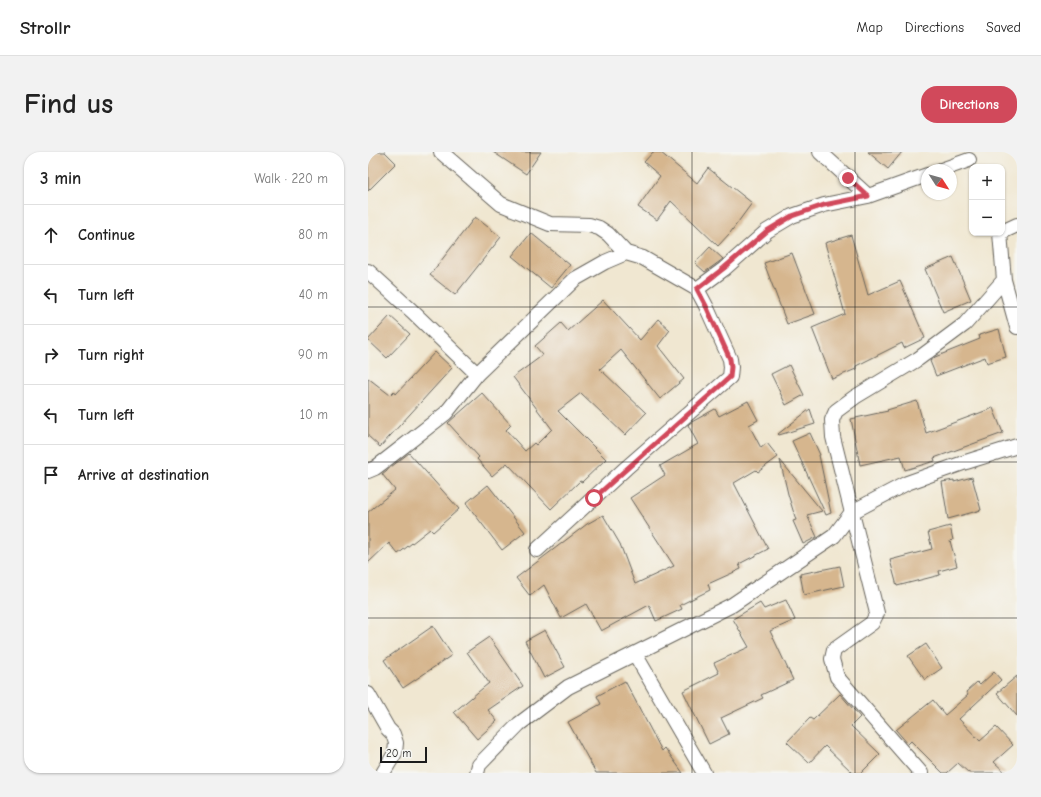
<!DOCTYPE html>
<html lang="en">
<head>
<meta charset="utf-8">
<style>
	:root { --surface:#fff; --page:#f2f2f2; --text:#222; --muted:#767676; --line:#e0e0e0; --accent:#d1495b }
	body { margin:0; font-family:"Comic Neue",sans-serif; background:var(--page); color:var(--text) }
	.controls { position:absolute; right:12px; top:12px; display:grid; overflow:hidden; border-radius:8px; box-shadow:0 1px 3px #0004 }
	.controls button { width:36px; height:36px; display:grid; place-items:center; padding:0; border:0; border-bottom:1px solid var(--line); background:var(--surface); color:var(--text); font:20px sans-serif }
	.compass { position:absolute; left:553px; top:12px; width:36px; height:36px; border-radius:50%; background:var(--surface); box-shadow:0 1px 3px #0004; rotate:126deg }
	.scale { position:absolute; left:12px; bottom:10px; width:47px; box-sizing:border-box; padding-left:4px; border:2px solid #1c1c1c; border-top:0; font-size:11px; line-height:14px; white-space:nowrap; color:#1c1c1c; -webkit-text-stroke:3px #f6f6f2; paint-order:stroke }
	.stop { position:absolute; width:12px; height:12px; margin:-9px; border:3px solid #d1495b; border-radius:50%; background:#fff }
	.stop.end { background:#d1495b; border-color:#fff; box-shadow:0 1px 4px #0008 }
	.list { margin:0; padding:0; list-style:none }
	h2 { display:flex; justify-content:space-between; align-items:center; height:52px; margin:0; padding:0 16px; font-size:17px }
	h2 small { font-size:13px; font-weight:400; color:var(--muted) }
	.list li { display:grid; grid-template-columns:26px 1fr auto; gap:12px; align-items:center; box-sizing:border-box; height:60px; padding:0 16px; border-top:1px solid var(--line) }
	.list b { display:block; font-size:15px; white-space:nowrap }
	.list em { font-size:13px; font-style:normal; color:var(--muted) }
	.icon { flex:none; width:22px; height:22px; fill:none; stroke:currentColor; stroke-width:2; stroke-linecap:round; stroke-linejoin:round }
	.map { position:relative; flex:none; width:649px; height:621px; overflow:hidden; border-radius:16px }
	header { display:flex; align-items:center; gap:24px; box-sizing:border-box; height:56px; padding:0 20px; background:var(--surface); border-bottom:1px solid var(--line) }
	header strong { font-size:19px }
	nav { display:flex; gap:22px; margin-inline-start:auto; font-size:14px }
	.intro { display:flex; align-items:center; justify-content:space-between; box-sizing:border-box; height:96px; padding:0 24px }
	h1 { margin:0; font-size:28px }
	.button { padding:10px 18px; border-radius:16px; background:var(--accent); color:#fff; font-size:14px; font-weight:700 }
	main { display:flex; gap:24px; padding:0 24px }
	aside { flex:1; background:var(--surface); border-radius:16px; box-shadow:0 1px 3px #0004 }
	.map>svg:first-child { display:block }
</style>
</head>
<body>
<header>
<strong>Strollr</strong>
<nav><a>Map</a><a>Directions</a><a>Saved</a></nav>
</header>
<div class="intro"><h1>Find us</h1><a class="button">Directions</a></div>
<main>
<aside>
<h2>3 min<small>Walk · 220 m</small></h2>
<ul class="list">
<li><svg class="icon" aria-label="ahead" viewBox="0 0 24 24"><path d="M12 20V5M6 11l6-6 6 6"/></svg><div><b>Continue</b></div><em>80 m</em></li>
<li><svg class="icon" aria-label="left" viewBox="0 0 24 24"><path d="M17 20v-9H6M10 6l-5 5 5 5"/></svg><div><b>Turn left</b></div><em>40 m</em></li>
<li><svg class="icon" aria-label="right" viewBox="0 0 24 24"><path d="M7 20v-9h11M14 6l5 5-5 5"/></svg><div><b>Turn right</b></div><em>90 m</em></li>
<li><svg class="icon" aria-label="left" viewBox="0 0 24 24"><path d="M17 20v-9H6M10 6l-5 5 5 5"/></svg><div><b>Turn left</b></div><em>10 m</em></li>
<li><svg class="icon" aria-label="arrive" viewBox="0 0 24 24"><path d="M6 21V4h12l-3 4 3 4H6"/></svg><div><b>Arrive at destination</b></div></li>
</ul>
</aside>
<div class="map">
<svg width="649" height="621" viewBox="0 0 649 621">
	<rect width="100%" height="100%" fill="#f6f6f2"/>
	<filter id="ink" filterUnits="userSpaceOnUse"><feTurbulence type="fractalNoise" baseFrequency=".025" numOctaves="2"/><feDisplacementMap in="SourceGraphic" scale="8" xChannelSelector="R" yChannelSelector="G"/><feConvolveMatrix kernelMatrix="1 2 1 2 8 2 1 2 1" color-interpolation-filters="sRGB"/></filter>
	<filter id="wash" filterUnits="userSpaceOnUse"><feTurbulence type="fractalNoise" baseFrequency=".012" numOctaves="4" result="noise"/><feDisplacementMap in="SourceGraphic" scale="16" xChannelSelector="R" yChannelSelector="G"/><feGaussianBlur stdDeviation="0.9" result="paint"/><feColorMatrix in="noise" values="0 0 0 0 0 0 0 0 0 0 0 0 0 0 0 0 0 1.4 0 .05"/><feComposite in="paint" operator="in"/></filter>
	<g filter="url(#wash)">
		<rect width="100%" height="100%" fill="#f0e7d1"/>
		<g id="blocks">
			<!-- building -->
			<path fill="#d6b68e" d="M 0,0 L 17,0 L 28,11 L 0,39 Z
				M 125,0 L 173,0 L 158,22 Z
				M 285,0 L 292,0 L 329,31 L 340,16 L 384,51 L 362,81 L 350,94 L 303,49 L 289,68 L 270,55 L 292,24 L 276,10 Z
				M 500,0 L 534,0 L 520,17 Z
				M 107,65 L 133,85 L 87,143 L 62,123 Z
				M 163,81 L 202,113 L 183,136 L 144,104 Z
				M 483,83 L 500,143 L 532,129 L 557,186 L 536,196 L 534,191 L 488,214 L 488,217 L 464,227 L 444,176 L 477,162 L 457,91 Z
				M 342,95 L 355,107 L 337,120 L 327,111 Z
				M 424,101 L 447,162 L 419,172 L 396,111 Z
				M 585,105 L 603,148 L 575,160 L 557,117 Z
				M 235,148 L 272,188 L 290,167 L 302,178 L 290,194 L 316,227 L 292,247 L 253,198 L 232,217 L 278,261 L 257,283 L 213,241 L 190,259 L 238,307 L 214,330 L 212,329 L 183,357 L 139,311 L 124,324 L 109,307 L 111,305 L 80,271 L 114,241 L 143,273 L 138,278 L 157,299 L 166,291 L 168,293 L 184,277 L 145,225 L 175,203 L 167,194 L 193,171 L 200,179 Z
				M 22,164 L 42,182 L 19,206 L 0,188 Z
				M 631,177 L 638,205 L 619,211 L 617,205 L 568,224 L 562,209 L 567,205 L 612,187 L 611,183 Z
				M 67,200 L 84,216 L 12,295 L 0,284 L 0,226 L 22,243 L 26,239 L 28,242 Z
				M 421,213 L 436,243 L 418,253 L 403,222 Z
				M 380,249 L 390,268 L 381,273 L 393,296 L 399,291 L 410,305 L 390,320 L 388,318 L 366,331 L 400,397 L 371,412 L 373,417 L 340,432 L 342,438 L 312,453 L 314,457 L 288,469 L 281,453 L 233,479 L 218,452 L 193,466 L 176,433 L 162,444 L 148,426 L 219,372 L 235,363 L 252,392 L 267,432 L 306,414 L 262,346 L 297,323 L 292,314 L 330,292 L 320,273 L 322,271 L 347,257 L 351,264 Z
				M 549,249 L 558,281 L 625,256 L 635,281 L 566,306 L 567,309 L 537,318 L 533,304 L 492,313 L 483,267 L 520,259 L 519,258 Z
				M 442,257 L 447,272 L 411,283 L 410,282 Z
				M 442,281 L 452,303 L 451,303 L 463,361 L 458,363 L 424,289 Z
				M 41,301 L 91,357 L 65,380 L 62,377 L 30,402 L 21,391 L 0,411 L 0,360 L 27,338 L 14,322 Z
				M 412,308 L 454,359 L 439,363 L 449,385 L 435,392 L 425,369 L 428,368 L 420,342 Z
				M 604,325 L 613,358 L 580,367 L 574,330 L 586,328 L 586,330 Z
				M 120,333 L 157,380 L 134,398 L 98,351 Z
				M 582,374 L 585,388 L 582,389 L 589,414 L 571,419 L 572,423 L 529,434 L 522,408 L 564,397 L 560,380 Z
				M 472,414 L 476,434 L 436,443 L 432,422 Z
				M 418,448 L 427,468 L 402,479 L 425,528 L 393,543 L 395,546 L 353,566 L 361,582 L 341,592 L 315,539 L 351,521 L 346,511 L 381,495 L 365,467 L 392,451 L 396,457 Z
				M 65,474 L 84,503 L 35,536 L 16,508 Z
				M 177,478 L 197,515 L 176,526 L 157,489 Z
				M 121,485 L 155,534 L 120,558 L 129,569 L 109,587 L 86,560 L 121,531 L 99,500 Z
				M 558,492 L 574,516 L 557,528 L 540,504 Z
				M 626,520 L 633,528 L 591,567 L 612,589 L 628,575 L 645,593 L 626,610 L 638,621 L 601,621 L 590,611 L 579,621 L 575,621 L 543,589 L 540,592 L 528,578 L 565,548 L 577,563 L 600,543 L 598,540 L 609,530 L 612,533 Z
				M 649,524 L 649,564 L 629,541 Z
				M 257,529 L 294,599 L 297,596 L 315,621 L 228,621 L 200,570 L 233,552 L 229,544 Z
				M 472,542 L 492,565 L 483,574 L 512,602 L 493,621 L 485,621 L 457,594 L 441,611 L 419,590 L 442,566 L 445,568 Z"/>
		</g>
	</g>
	<g filter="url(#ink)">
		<use href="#blocks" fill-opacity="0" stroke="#66635b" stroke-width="1"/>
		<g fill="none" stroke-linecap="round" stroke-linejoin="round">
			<!-- minor casing -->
			<g stroke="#66635b" stroke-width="16">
				<path id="minor" d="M 73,0 L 133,52 L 182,72 L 221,73 L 231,76 L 240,82 L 258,101
					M 452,0 L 500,44
					M 573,18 L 601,8
					M 634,80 L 649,73
					M 632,81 L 636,128 L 649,175
					M 0,119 L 44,159 L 109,222
					M 0,319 L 7,316 L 19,307 L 78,261 L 109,222 L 207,127 L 237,110 L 258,101 L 275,106 L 329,137 L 356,117 L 399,79 L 424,64 L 456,53 L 500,44 L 559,23
					M 169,398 L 258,316 L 362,225 L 363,215 L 362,207 L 338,154 L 329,137
					M 267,502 L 336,621
					M 0,542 L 20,577 L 25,582 L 28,591 L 27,601 L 15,621
					M 109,621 L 111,613 L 151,572 L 200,535 L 364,453 L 466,384 L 484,360 L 539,331 L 598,310 L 649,294
					M 553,621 L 469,525 L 464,507 L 466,498 L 504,471 L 509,461 L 465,285 L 464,268 L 468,259 L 487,245 L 550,207 L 597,172 L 636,128"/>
			</g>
			<!-- minor -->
			<use href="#minor" stroke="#fff" stroke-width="14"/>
		</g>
	</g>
	<g fill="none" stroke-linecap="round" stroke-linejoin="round" filter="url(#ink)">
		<!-- route -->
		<path stroke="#d1495b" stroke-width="5" d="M 226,346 L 362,225 L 363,215 L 362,207 L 338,154 L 329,137 L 356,116 L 399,79 L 424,64 L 456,53 L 500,44 L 480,26"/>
	</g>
	<!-- grid -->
	<path fill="none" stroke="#1c1c1c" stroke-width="1" stroke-opacity="0.55" d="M 162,0 L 162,621M 324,0 L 324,621M 487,0 L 487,621M 0,155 L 649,155M 0,310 L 649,310M 0,466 L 649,466"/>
</svg>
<div class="controls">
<button>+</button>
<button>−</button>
</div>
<svg class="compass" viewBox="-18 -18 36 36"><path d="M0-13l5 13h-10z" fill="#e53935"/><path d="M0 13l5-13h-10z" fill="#767676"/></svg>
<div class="scale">20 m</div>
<div class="stop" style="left:226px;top:346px"></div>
<div class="stop end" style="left:480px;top:26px"></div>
</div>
</main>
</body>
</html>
